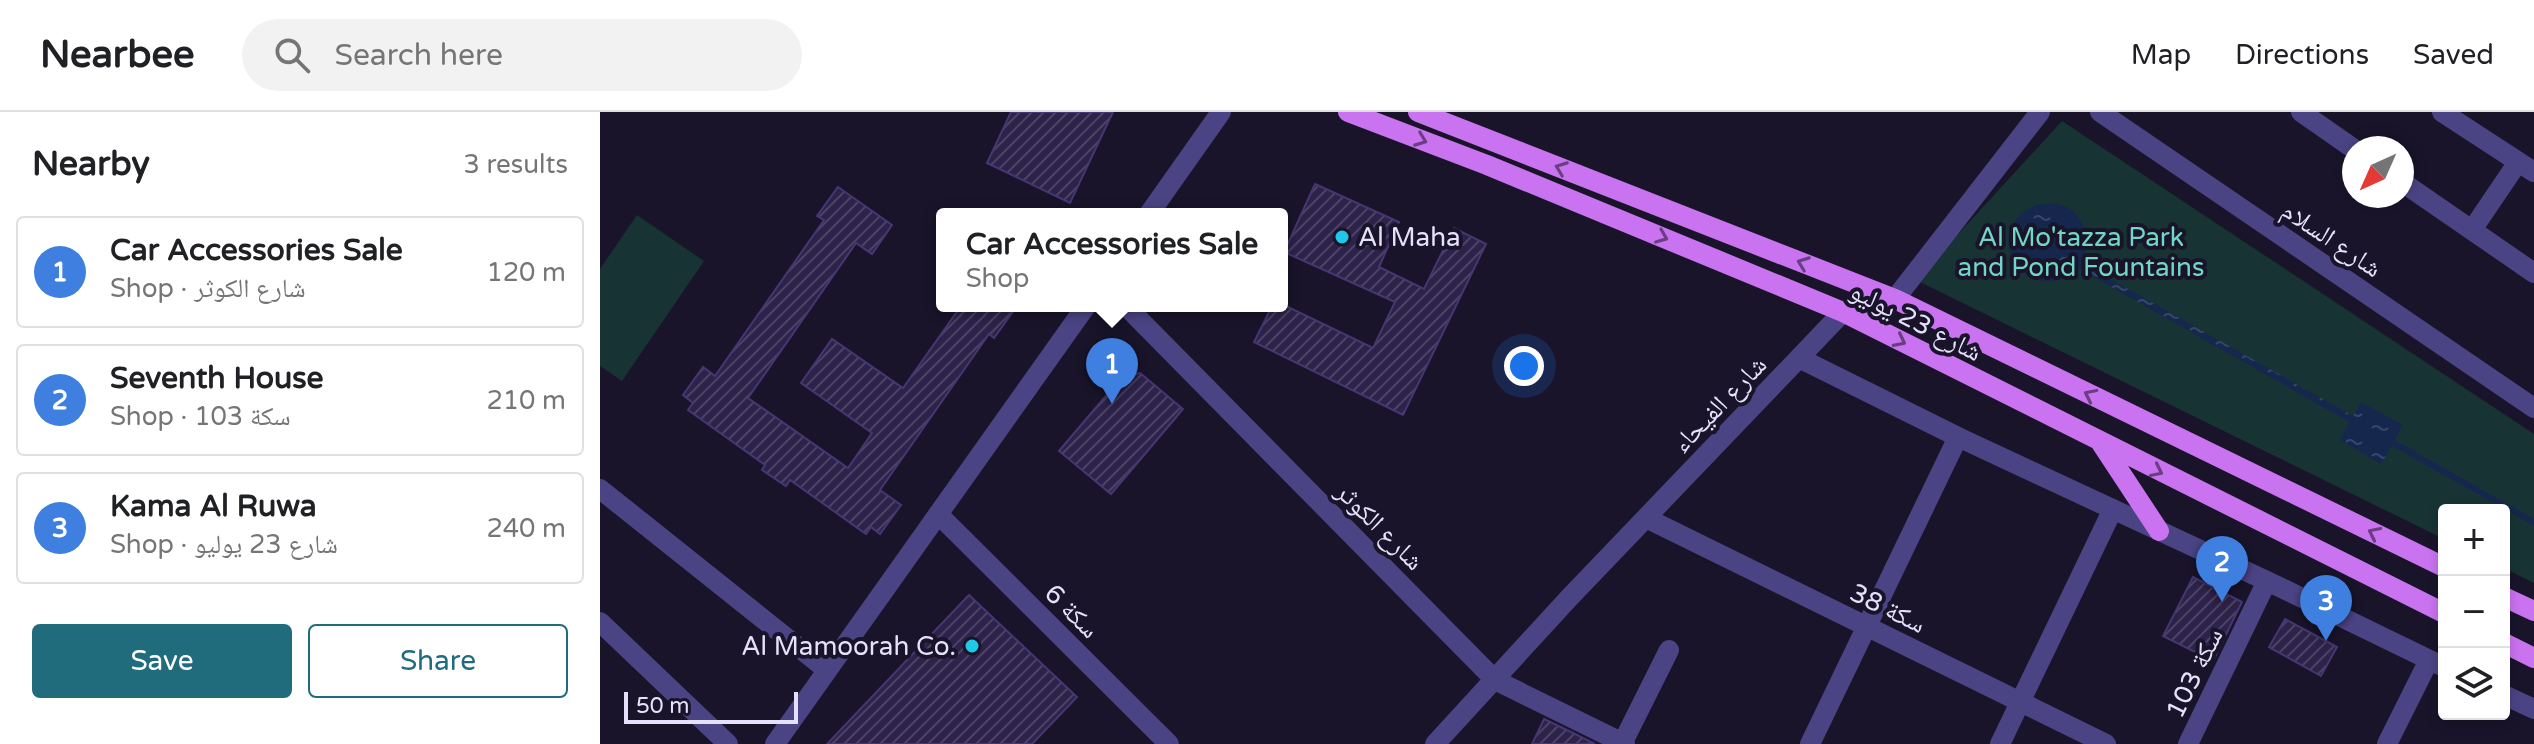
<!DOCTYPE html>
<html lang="en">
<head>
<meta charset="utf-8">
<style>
	:root { --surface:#fff; --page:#f2f2f2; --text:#202124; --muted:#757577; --line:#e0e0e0; --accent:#206c7c }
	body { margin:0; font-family:"Varela Round","Noto Naskh Arabic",sans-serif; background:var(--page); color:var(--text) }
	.controls { position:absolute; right:24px; bottom:24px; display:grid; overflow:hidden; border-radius:8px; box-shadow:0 4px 12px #0003 }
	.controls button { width:72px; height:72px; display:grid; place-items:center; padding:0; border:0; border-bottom:2px solid var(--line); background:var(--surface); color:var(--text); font:40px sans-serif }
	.compass { position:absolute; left:1742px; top:24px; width:72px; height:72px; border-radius:50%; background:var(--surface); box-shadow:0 4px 12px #0003; rotate:225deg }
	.scale { position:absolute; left:24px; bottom:20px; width:174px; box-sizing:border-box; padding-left:8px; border:4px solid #e5e1fc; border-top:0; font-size:22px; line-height:28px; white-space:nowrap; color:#e5e1fc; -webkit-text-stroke:6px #19142a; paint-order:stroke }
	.you { position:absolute; left:924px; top:254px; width:28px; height:28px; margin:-20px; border:6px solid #fff; border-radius:50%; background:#1a73e8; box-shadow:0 0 0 12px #1a73e833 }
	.badge { display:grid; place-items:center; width:52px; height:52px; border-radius:50%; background:var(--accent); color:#fff; font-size:26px; font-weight:700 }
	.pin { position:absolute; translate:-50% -66px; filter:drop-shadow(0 2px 4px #0008) }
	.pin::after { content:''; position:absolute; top:42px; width:28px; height:24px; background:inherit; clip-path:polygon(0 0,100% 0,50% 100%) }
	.popup { position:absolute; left:336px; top:96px; width:352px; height:104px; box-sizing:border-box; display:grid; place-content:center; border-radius:8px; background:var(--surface); filter:drop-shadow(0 2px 6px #0005); font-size:26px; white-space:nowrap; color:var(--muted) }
	.popup b { font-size:30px; color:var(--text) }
	.popup::after { content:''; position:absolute; left:50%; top:100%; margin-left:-16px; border:16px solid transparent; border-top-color:var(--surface) }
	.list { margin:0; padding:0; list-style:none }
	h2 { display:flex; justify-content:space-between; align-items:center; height:104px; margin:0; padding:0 32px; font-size:34px }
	h2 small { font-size:26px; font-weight:400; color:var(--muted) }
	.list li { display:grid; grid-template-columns:52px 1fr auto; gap:24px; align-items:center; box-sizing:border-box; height:112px; margin:0 16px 16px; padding:0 16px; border:2px solid var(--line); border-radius:8px }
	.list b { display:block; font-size:30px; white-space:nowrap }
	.list p { margin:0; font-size:26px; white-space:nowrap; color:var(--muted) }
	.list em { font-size:26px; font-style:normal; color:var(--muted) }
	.actions { display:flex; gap:16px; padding:24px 32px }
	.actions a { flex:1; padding:18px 0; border:2px solid var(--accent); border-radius:8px; text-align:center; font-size:28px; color:var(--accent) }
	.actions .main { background:var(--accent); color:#fff }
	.icon { flex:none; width:44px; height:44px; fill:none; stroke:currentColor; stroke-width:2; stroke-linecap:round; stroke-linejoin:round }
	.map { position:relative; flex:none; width:1934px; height:632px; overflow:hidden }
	header { display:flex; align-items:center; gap:48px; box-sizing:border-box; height:112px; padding:0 40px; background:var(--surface); border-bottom:2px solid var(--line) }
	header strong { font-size:38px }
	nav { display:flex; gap:44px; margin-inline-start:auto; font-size:28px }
	.search { width:560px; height:72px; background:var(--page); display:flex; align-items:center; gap:20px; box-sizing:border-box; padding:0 28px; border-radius:44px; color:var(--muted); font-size:30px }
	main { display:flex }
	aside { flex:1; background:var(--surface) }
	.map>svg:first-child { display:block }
</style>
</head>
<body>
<header>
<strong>Nearbee</strong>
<div class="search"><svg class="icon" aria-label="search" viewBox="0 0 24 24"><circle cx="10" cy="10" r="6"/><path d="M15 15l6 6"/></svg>Search here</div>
<nav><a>Map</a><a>Directions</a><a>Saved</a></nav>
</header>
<main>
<aside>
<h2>Nearby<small>3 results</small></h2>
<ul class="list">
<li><span class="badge" style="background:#3f7fe0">1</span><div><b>Car Accessories Sale</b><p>Shop · شارع الكوثر</p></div><em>120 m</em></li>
<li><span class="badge" style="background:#3f7fe0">2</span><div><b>Seventh House</b><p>Shop · سكة 103</p></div><em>210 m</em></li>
<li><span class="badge" style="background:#3f7fe0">3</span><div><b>Kama Al Ruwa</b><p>Shop · شارع 23 يوليو</p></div><em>240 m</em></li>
</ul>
<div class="actions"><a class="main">Save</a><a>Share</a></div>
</aside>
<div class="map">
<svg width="1934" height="632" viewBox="0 0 1934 632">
	<defs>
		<pattern id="water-ripples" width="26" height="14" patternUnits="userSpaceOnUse" patternTransform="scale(2)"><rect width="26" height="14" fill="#15274d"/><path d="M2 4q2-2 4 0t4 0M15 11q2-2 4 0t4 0" fill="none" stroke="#374668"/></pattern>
		<pattern id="building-hatch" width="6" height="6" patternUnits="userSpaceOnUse" patternTransform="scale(2)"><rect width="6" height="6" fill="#2d2249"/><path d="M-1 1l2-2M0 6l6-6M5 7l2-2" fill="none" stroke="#4b4264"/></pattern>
	</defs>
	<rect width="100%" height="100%" fill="#19142a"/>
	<!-- park -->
	<path fill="#183334" d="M 1462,9 L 1934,322 L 1934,471 L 1904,456 L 1904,398 L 1844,398 L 1844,427 L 1316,168 Z
		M 37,103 L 104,149 L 22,269 L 0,254 L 0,157 Z"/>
	<!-- water -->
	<path fill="url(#water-ripples)" d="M 1439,92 C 1445,92 1453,91 1459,92 C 1485,99 1492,130 1482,151 L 1753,304 L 1761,290 L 1803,313 L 1795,328 L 1934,407 L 1934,414 L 1792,334 L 1781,352 L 1740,328 L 1749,310 L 1478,156 C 1438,197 1382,135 1422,101 C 1426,97 1434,95 1439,92 Z"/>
	<!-- building -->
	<path fill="url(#building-hatch)" stroke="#463773" stroke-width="2" d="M 411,0 L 513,0 L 470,91 L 387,51 Z
		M 715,72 L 799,110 L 779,155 L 824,177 L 854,116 L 886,132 L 803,303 L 654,230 L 672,194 L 686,194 L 773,236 L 795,190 L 684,140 Z
		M 238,75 L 292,113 L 272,142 L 256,131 L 148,286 L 248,356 L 272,321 L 201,271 L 232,227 L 303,276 L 361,194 L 417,194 L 394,226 L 389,222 L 280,378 L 301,393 L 280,422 L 271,415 L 266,422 L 190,368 L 186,374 L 162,358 L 165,353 L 88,298 L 93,291 L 83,283 L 103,255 L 115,264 L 224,108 L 217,104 Z
		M 540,261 L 583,297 L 511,382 L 459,339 L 522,265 Z
		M 1593,465 L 1642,490 L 1613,549 L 1563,524 Z
		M 369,483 L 477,585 L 432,632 L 227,632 Z
		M 1685,507 L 1737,535 L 1721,564 L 1669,535 Z
		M 944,607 L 971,620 L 995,632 L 932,632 Z"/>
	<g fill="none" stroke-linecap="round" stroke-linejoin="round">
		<!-- minor -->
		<path stroke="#4b4484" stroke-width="20" d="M 1500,0 L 1934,296
			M 1701,0 L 1754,37
			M 1842,0 L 1934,60
			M 1802,70 L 1934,161
			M 549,102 L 621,0
			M 1872,118 L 1918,50
			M 526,194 L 895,568 L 1025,632
			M 1199,246 L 1358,325 L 1667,469 L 1844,555
			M 0,377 L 227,558
			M 338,402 L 569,632
			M 1046,406 L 1506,632
			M 0,510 L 128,632
			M 1904,583 L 1934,597
			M 175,632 L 486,194
			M 835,632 L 969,486 L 1243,200 L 1295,187 L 1440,0
			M 1022,632 L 1069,538
			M 1210,632 L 1358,325
			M 1400,632 L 1513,397
			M 1588,632 L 1667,469
			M 1787,632 L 1829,548"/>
		<!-- major -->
		<path stroke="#ca73f1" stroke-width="20" d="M 748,0 L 887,53 L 1243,200 L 1844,501
			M 818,0 L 1295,187 L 1844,455
			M 1501,331 L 1559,419
			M 1904,485 L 1934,499
			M 1904,531 L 1934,546"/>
	</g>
	<!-- one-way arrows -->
	<defs><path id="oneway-chevron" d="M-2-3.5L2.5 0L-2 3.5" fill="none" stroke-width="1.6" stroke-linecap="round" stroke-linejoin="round" transform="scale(2)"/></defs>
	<g stroke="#693f84">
		<use href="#oneway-chevron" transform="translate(821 28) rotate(21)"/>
		<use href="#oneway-chevron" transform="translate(961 56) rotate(-159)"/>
		<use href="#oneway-chevron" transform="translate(1062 125) rotate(22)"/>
		<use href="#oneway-chevron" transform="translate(1203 151) rotate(-159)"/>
		<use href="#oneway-chevron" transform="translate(1300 229) rotate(27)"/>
		<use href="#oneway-chevron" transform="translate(1490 283) rotate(-154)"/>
		<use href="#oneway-chevron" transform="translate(1557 359) rotate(26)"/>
		<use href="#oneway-chevron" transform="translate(1774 421) rotate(-154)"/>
	</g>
	<!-- markers -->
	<g fill="#20c8e8" stroke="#19142a" stroke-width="3">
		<circle cx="742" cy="125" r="8"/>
		<circle cx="372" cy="534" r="8"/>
	</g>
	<g text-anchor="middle" stroke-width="8" stroke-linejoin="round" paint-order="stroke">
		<!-- poi labels -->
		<g font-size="26" fill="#e5e1fc" stroke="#19142a" text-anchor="start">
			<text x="758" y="134">Al Maha</text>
			<text x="356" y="543" text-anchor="end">Al Mamoorah Co.</text>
		</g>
		<!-- park labels -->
		<g font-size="26" fill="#72d6c4" stroke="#19142a">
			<text x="1481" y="134">Al Mo'tazza Park<tspan x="1481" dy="30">and Pond Fountains</tspan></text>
		</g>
		<!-- street labels -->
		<g font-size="26" fill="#e5e1fc" stroke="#19142a">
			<text transform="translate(1732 127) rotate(34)" y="9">شارع السلام</text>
			<text transform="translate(1316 209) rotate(27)" y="9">شارع 23 يوليو</text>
			<text transform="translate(1119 292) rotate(-46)" y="9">شارع الفيحاء</text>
			<text transform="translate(780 414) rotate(45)" y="9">شارع الكوثر</text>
			<text transform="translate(1288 496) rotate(26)" y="9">سكة 38</text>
			<text transform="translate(472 499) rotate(45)" y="9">سكة 6</text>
			<text transform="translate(1594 561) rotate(-64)" y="9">سكة 103</text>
		</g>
	</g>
</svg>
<div class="controls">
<button>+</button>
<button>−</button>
<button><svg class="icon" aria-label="layers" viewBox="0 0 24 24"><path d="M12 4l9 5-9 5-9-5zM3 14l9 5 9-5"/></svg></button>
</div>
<svg class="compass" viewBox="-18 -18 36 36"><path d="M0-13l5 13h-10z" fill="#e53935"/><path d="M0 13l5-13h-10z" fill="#757577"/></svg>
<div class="scale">50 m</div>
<div class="you"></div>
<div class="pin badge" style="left:512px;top:292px;background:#3f7fe0">1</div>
<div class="popup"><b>Car Accessories Sale</b>Shop</div>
<div class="pin badge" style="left:1622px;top:490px;background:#3f7fe0">2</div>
<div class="pin badge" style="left:1726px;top:529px;background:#3f7fe0">3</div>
</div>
</main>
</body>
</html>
